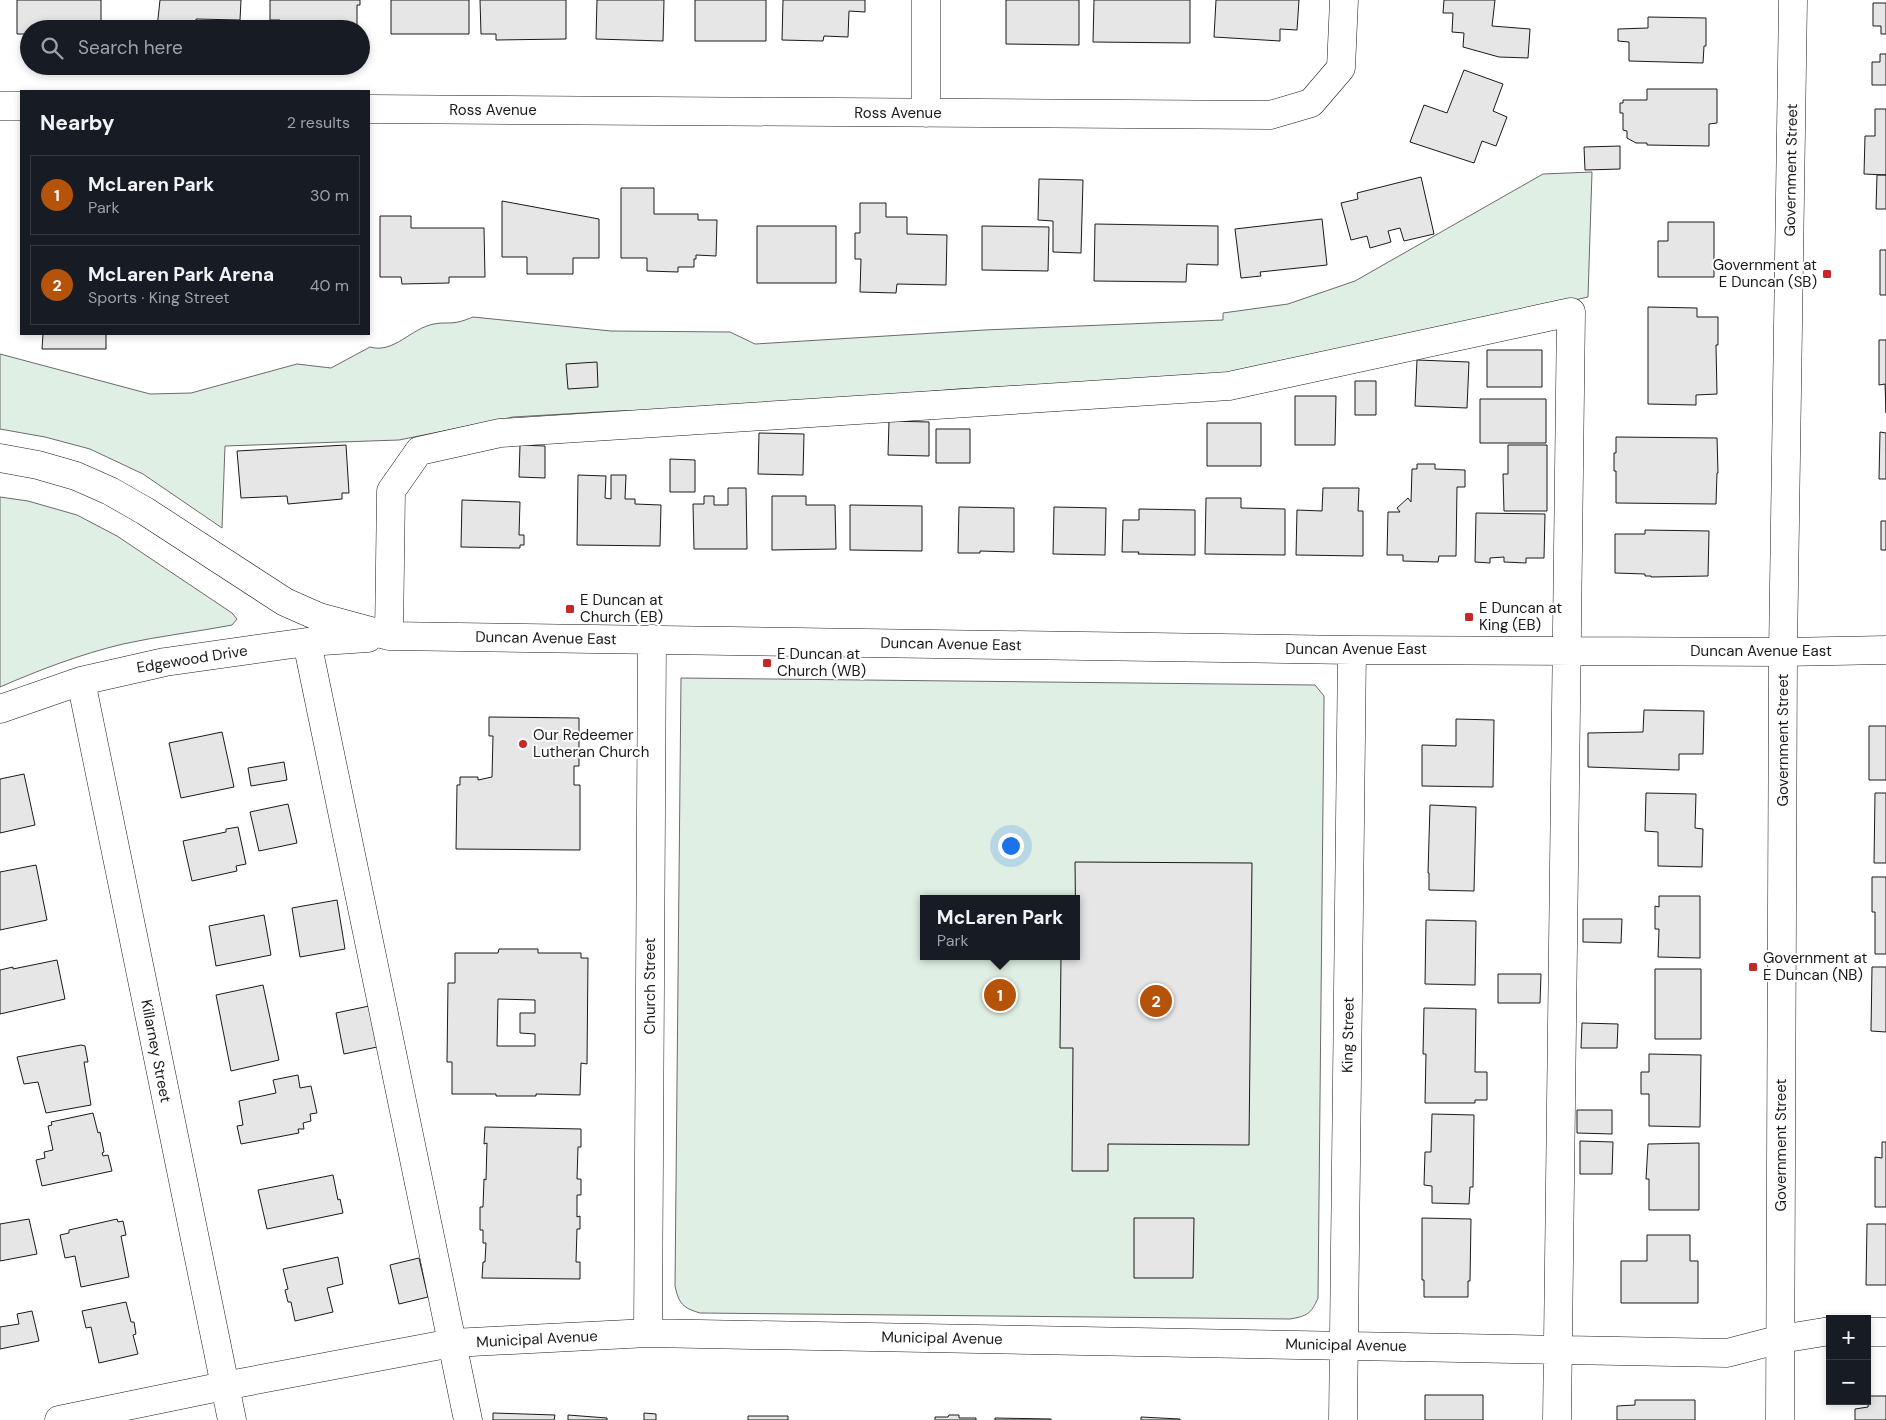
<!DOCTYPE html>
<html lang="en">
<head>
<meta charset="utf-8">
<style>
	:root { --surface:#171b24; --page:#242831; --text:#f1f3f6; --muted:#9ea1a6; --line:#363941; --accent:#b45309 }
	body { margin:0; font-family:"DM Sans",sans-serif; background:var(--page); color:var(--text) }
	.controls { position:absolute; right:15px; bottom:15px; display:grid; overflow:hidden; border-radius:0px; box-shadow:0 2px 8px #0003 }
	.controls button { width:45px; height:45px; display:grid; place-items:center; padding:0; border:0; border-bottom:1px solid var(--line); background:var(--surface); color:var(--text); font:25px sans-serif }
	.you { position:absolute; left:1010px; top:845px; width:18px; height:18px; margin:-12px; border:4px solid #fff; border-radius:50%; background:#1a73e8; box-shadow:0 0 0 8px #1a73e833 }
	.badge { display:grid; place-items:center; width:32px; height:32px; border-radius:50%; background:var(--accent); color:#fff; font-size:16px; font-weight:700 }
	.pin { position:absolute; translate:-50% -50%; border:2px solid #fff; box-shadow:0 1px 5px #0006 }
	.popup { position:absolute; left:920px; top:895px; width:160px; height:65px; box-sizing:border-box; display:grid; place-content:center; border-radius:0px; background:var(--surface); filter:drop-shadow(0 1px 4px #0005); font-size:16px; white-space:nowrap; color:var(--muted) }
	.popup b { font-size:19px; color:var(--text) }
	.popup::after { content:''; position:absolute; left:50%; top:100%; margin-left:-10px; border:10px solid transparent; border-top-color:var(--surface) }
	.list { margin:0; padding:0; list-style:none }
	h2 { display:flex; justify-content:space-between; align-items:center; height:65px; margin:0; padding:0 20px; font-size:21px }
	h2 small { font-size:16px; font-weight:400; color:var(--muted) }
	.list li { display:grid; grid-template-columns:32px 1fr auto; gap:15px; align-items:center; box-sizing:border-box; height:80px; margin:0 10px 10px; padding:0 10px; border:1px solid var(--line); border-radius:0px }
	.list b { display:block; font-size:19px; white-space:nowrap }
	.list p { margin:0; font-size:16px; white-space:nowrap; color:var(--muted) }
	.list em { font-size:16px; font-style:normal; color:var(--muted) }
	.icon { flex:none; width:28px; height:28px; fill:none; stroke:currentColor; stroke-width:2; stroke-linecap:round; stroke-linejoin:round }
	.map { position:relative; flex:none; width:1886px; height:1420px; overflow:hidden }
	.search { position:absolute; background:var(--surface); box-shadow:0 2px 8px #0003; left:20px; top:20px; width:350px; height:55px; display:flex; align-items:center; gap:12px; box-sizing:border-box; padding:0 18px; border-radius:28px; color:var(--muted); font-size:19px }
	.panel { position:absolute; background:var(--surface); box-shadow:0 2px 8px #0003; left:20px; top:90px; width:350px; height:245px; border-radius:0px }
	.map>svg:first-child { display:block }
</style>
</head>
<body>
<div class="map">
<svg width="1886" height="1420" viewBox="0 0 1886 1420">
	<rect width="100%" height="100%" fill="#fff"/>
	<!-- green -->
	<path fill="#e0efe3" stroke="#6a6a6a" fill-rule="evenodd" d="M 1592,172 L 1588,297 L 1227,376 L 958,389 L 738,409 L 616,411 L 513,417 L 399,440 L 225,446 L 222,528 L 143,474 L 90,449 L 45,437 L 0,429 L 0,354 L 150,394 L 191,393 L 297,364 L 331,368 L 370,347 C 394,354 411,328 434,324 C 442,322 450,324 458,322 C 463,321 468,319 473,317 L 611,331 L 730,332 L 755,344 L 984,330 L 1223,320 L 1223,313 L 1288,304 L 1355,281 L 1543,174 Z
		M 0,497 L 28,501 L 77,515 L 117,536 L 232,613 L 237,619 L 232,625 C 196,632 159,636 123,644 C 81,654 39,670 0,687 Z
		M 681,678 L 1315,685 L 1324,696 L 1324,704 L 1318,1298 C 1311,1314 1307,1316 1290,1319 L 700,1313 C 683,1308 679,1304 675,1286 ZM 924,899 L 1076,899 L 1076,956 L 924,956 Z"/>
	<!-- building -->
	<path fill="#e6e6e6" stroke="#1a1a1a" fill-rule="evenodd" d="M 17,0 L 101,0 L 101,29 L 29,29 L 29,34 L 17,34 Z
		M 160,0 L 241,0 L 240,20 L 196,19 L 196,28 L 157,28 Z
		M 270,0 L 360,0 L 360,5 L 357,5 L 357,25 L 325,25 L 325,29 L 281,29 L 280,20 L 270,20 Z
		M 391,0 L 469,0 L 469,34 L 391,34 Z
		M 480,0 L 566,0 L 566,39 L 496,40 L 496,34 L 481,34 Z
		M 597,0 L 664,0 L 663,41 L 596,39 Z
		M 695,0 L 766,0 L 766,41 L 695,41 Z
		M 783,0 L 865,0 L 865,12 L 849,11 L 848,37 L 824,36 L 823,41 L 782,40 Z
		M 1006,0 L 1079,0 L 1079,45 L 1006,44 Z
		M 1094,0 L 1190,0 L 1190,43 L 1093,42 Z
		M 1216,0 L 1299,0 L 1297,30 L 1280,29 L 1280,41 L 1214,37 Z
		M 1444,0 L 1495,0 L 1492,26 L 1530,29 L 1528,58 L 1499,57 L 1463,47 L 1464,33 L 1452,32 L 1453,13 L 1443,13 Z
		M 1873,3 L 1886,3 L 1886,34 L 1881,34 L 1881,26 L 1873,26 Z
		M 1648,17 L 1706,18 L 1706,46 L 1704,46 L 1703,63 L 1629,61 L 1629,42 L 1618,41 L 1618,29 L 1648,28 Z
		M 1880,54 L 1886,54 L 1886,85 L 1872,85 L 1872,62 L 1880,62 Z
		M 1464,70 L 1503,84 L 1493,111 L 1507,117 L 1496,146 L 1482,141 L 1474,163 L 1410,142 L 1424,105 L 1447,113 Z
		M 1647,89 L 1717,89 L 1717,123 L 1709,124 L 1709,146 L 1647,145 L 1647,143 L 1636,143 L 1627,138 L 1627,131 L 1623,130 L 1623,113 L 1620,113 L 1620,103 L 1623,103 L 1623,100 L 1647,100 Z
		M 1875,109 L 1886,109 L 1886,175 L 1864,174 L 1865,136 L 1875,136 Z
		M 1620,146 L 1620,169 L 1585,170 L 1584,147 Z
		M 1877,175 L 1886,175 L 1886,209 L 1876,209 Z
		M 1421,177 L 1434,234 L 1404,241 L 1400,228 L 1388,231 L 1391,242 L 1370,248 L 1367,236 L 1351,240 L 1341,203 L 1358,199 L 1357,193 Z
		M 1039,179 L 1083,180 L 1081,253 L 1053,252 L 1053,221 L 1038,220 Z
		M 621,188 L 654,188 L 654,214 L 698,214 L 698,220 L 717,220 L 716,256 L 696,255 L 696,259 L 694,259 L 694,267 L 678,267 L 678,272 L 647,271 L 647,258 L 621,258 Z
		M 502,201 L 599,219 L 599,258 L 573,258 L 573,274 L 527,274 L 527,257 L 502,257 Z
		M 860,203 L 886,203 L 886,217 L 907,217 L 907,234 L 947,235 L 946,285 L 897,284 L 896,293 L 860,292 L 861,259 L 855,259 L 855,233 L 860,233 Z
		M 380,216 L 411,216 L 411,228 L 484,228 L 485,277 L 449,277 L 449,283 L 402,284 L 401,277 L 380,277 Z
		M 1322,219 L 1327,265 L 1260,272 L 1261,276 L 1241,278 L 1235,229 Z
		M 1668,222 L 1714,222 L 1714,277 L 1658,277 L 1658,241 L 1668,241 Z
		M 1095,224 L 1218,226 L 1218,265 L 1187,264 L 1186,282 L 1094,281 Z
		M 757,226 L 836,226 L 836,283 L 757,283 Z
		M 982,226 L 1049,227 L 1048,271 L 982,270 Z
		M 1880,250 L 1886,250 L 1886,295 L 1880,295 Z
		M 1648,307 L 1697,308 L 1697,317 L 1718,317 L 1718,345 L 1716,345 L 1717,394 L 1696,395 L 1696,405 L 1648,404 Z
		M 43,334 L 106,334 L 106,349 L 42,349 Z
		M 1879,340 L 1886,340 L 1886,413 L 1885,384 L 1879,385 Z
		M 1487,350 L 1542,350 L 1542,387 L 1487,387 Z
		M 1417,360 L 1469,362 L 1467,408 L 1415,406 Z
		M 597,362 L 598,387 L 568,389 L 566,364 Z
		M 1355,381 L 1376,381 L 1376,415 L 1355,415 Z
		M 1295,396 L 1336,396 L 1335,445 L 1295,445 Z
		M 1480,399 L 1546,399 L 1546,443 L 1480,443 Z
		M 889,421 L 929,422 L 929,456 L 888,455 Z
		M 1207,423 L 1261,423 L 1261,466 L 1207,466 Z
		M 936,429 L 970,429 L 970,463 L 936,463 Z
		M 1880,432 L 1886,433 L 1886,479 L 1879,479 Z
		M 759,433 L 804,434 L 803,475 L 758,474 Z
		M 1616,437 L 1717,438 L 1718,473 L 1717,473 L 1716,504 L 1616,503 L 1616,471 L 1614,471 L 1614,453 L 1616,453 Z
		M 346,445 L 349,493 L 342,493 L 342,499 L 288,504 L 287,496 L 241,498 L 237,451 Z
		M 520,445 L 545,446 L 545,478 L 519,477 Z
		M 1508,445 L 1547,445 L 1547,511 L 1504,511 L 1503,474 L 1508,474 Z
		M 670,459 L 695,460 L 695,492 L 670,492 Z
		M 1417,464 L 1435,464 L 1435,469 L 1465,470 L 1465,487 L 1457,487 L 1456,556 L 1439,556 L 1438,562 L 1403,561 L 1403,555 L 1387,555 L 1388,512 L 1400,512 L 1397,508 L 1408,498 L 1411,502 L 1412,469 L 1417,469 Z
		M 578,475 L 606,476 L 605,498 L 611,499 L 611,475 L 626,475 L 625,499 L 635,499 L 635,504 L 661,505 L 660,546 L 577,545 Z
		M 728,488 L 746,488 L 747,549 L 694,549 L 693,504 L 704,504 L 704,496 L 714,496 L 714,505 L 728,505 Z
		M 1323,488 L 1359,488 L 1358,511 L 1363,511 L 1363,556 L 1296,555 L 1297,510 L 1322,511 Z
		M 772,496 L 806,496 L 806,505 L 835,505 L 836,549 L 772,550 Z
		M 1206,498 L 1241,498 L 1241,508 L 1285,509 L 1285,555 L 1205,554 Z
		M 462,500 L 520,502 L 519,535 L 524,535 L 524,545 L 520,545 L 520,548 L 461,547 Z
		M 850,505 L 922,506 L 922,551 L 850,550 Z
		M 959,507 L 1014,508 L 1014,552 L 980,551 L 980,553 L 958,553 Z
		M 1054,507 L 1106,508 L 1105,555 L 1053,554 Z
		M 1139,509 L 1195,510 L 1195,555 L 1138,554 L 1139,552 L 1122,552 L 1123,520 L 1139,520 Z
		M 1476,513 L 1545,514 L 1544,558 L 1526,558 L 1526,563 L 1504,562 L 1504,557 L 1490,558 L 1490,563 L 1475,562 Z
		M 1881,521 L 1886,521 L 1886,550 L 1881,550 Z
		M 1645,530 L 1709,531 L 1708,576 L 1651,577 L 1651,576 L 1645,576 L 1645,574 L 1615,573 L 1615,534 L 1645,534 Z
		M 1644,710 L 1704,711 L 1703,754 L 1679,754 L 1679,770 L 1588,767 L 1588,733 L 1643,732 Z
		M 489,717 L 579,718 L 579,766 L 574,766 L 574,785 L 580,785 L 580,850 L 456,849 L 457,785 L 460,785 L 460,777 L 478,777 L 478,780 L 492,777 L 493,736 L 489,736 Z
		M 1456,719 L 1494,720 L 1493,787 L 1422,786 L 1422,745 L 1456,746 Z
		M 1869,726 L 1886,726 L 1886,780 L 1869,780 Z
		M 222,732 L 234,787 L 181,798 L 169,743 Z
		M 284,762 L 287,780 L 251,786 L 248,768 Z
		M 24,774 L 35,825 L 0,833 L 0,779 Z
		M 1646,793 L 1696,794 L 1695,828 L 1703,829 L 1702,867 L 1658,866 L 1658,832 L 1645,831 Z
		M 1875,793 L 1886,793 L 1886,863 L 1874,863 Z
		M 288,804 L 297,843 L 259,851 L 250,812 Z
		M 1430,805 L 1476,807 L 1474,891 L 1429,890 L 1429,873 L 1428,873 Z
		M 238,827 L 246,864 L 236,866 L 237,871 L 192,881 L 183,841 L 226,832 L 226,829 Z
		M 1075,862 L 1252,863 L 1249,1145 L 1108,1144 L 1108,1171 L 1072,1171 L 1073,1048 L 1060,1048 L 1061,956 L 1076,956 Z
		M 36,865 L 47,920 L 0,930 L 0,872 Z
		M 1872,877 L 1886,877 L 1886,954 L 1875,954 L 1875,912 L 1872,912 Z
		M 1659,896 L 1700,896 L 1700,958 L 1658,957 L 1659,929 L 1655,929 L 1655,906 L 1659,907 Z
		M 337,900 L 345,949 L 300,957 L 292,908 Z
		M 264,915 L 271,955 L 216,966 L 209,926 Z
		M 1583,919 L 1622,919 L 1621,943 L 1583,942 Z
		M 1426,920 L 1476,921 L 1475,985 L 1425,984 Z
		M 499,949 L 538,949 L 538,953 L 581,953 L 581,958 L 588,958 L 587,1064 L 581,1063 L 580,1095 L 536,1094 L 536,1096 L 496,1096 L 496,1094 L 452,1094 L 452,1062 L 447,1062 L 448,983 L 455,983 L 455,953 L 498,953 ZM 498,999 L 535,1000 L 535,1013 L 520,1013 L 520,1033 L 535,1034 L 535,1046 L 497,1046 Z
		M 57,960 L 65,999 L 0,1014 L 0,970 L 13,967 L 13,969 Z
		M 1872,967 L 1886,967 L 1886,1032 L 1871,1031 Z
		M 1655,969 L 1701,969 L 1701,1039 L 1655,1039 Z
		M 1498,974 L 1541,974 L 1540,1003 L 1498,1003 Z
		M 263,985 L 279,1060 L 231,1071 L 216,995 Z
		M 369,1006 L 377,1047 L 344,1054 L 336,1013 Z
		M 1424,1008 L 1476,1009 L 1475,1072 L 1487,1072 L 1487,1100 L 1475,1100 L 1475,1103 L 1425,1103 L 1426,1054 L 1423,1054 Z
		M 1582,1023 L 1618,1024 L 1617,1048 L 1581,1048 Z
		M 81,1045 L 85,1046 L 88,1062 L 84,1062 L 91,1105 L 46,1113 L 38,1082 L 24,1084 L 17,1057 Z
		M 1649,1054 L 1701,1055 L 1700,1127 L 1649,1126 L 1649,1094 L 1641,1094 L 1641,1072 L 1649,1072 Z
		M 298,1075 L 300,1088 L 311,1086 L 317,1113 L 310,1114 L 311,1121 L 303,1123 L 304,1129 L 298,1129 L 299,1133 L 241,1144 L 237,1126 L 243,1125 L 239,1101 L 276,1093 L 273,1080 Z
		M 1577,1110 L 1612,1110 L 1612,1134 L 1577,1133 Z
		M 93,1113 L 98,1133 L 100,1132 L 104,1152 L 102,1153 L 103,1156 L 108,1155 L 112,1171 L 42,1186 L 36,1160 L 45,1158 L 44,1152 L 53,1150 L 48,1126 L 52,1125 L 51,1122 Z
		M 1432,1114 L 1474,1115 L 1473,1187 L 1470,1187 L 1469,1204 L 1432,1203 L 1432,1186 L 1424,1185 L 1425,1152 L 1431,1152 Z
		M 485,1127 L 581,1129 L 581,1147 L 578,1147 L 577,1179 L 581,1179 L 581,1195 L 577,1195 L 577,1217 L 580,1216 L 580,1229 L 577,1229 L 576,1262 L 580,1262 L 580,1279 L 482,1278 L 483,1262 L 485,1262 L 486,1243 L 483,1243 L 483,1230 L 480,1230 L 480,1207 L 483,1207 L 484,1179 L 486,1180 L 487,1143 L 484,1144 Z
		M 1580,1141 L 1613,1142 L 1612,1174 L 1580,1174 Z
		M 1882,1142 L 1886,1142 L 1886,1207 L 1875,1207 L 1875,1157 L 1882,1158 Z
		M 1699,1143 L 1699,1210 L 1649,1210 L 1649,1179 L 1646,1179 L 1648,1144 Z
		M 333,1175 L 338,1200 L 340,1199 L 343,1213 L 267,1229 L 258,1190 Z
		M 1134,1218 L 1194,1218 L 1193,1278 L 1134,1278 Z
		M 1422,1218 L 1471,1219 L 1470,1281 L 1468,1281 L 1468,1297 L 1424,1297 L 1424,1280 L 1422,1280 Z
		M 29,1219 L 37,1254 L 0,1261 L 0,1224 Z
		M 117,1219 L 118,1222 L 123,1221 L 126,1235 L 121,1236 L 129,1277 L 81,1287 L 75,1256 L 65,1258 L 60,1235 L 69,1233 L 69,1230 Z
		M 1867,1224 L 1886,1224 L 1886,1285 L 1866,1285 Z
		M 1647,1235 L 1690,1235 L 1690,1261 L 1698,1261 L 1698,1303 L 1621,1303 L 1621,1261 L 1647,1261 Z
		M 338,1257 L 343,1284 L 327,1288 L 333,1312 L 295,1321 L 291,1302 L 288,1302 L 285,1290 L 288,1289 L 283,1269 Z
		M 419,1258 L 428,1297 L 399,1304 L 390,1265 Z
		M 126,1302 L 131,1322 L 134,1322 L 136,1334 L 133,1335 L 138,1354 L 99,1363 L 91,1327 L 86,1328 L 82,1311 Z
		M 32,1311 L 39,1341 L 0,1349 L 0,1327 L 19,1324 L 17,1314 Z
		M 1425,1395 L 1483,1395 L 1483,1420 L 1425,1420 Z
		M 1869,1396 L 1886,1396 L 1886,1420 L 1855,1420 L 1855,1409 L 1868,1407 Z
		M 1635,1400 L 1695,1400 L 1695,1420 L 1617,1420 L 1617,1406 L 1635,1405 Z
		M 493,1413 L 555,1415 L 554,1420 L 493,1420 Z
		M 644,1413 L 656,1414 L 656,1420 L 644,1420 Z
		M 568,1415 L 607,1418 L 607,1420 L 568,1420 Z
		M 949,1415 L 959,1415 L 959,1418 L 976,1418 L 976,1420 L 935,1420 L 935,1417 L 948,1417 Z
		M 748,1416 L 788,1416 L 788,1420 L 748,1420 Z
		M 1141,1417 L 1180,1419 L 1180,1420 L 1141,1420 Z
		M 995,1418 L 1051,1419 L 1051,1420 L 995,1420 Z"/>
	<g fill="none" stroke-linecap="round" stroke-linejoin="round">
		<!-- minor casing -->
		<g stroke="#1a1a1a" stroke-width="29">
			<path id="minor" d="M 0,106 L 21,106
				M 369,109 L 1270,115 L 1311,103 L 1341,68 L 1344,0
				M 926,113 L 926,0
				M 0,458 L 38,465 L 76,476 L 110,491 L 145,511 L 285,602 L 319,617 L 389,636 L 1352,650 L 1783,652 L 1886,650
				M 389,636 L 391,491 L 419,451 L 500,433 L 1229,386 L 1571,312 L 1557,1420
				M 307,642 L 468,1420
				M 81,681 L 232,1420
				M 0,709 L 81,681 L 165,662 L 307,642 L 368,638
				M 1867,1332 L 1886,1332
				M 648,1333 L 652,639
				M 59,1420 L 224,1386 L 452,1343 L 648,1333 L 1727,1353 L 1781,1339 L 1830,1331
				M 1343,1420 L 1352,650
				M 1780,1420 L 1783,652 L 1793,0"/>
		</g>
		<!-- minor -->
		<use href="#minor" stroke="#fff" stroke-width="28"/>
	</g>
	<!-- markers -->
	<g fill="#c62828" stroke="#fff" stroke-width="2">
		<rect x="1822" y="269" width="10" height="10" rx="2.5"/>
		<rect x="565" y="604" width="10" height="10" rx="2.5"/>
		<rect x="1464" y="612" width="10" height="10" rx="2.5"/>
		<rect x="762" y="658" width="10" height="10" rx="2.5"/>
		<circle cx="523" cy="744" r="5"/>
		<rect x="1748" y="962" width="10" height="10" rx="2.5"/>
	</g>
	<g text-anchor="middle" stroke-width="4" stroke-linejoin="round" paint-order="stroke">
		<!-- street labels -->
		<g font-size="15" fill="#1a1a1a" stroke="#fff">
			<text x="493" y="115">Ross Avenue</text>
			<text x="898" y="118">Ross Avenue</text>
			<text transform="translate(1791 170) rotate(-89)" y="5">Government Street</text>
			<text transform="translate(546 638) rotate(1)" y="5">Duncan Avenue East</text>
			<text transform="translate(951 644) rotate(1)" y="5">Duncan Avenue East</text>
			<text x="1356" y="654">Duncan Avenue East</text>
			<text x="1761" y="656">Duncan Avenue East</text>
			<text transform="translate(192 659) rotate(-9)" y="5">Edgewood Drive</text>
			<text transform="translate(1783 740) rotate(-90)" y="5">Government Street</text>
			<text transform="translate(650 986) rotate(-90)" y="5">Church Street</text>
			<text transform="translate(1348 1035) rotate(-89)" y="5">King Street</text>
			<text transform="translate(156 1051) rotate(79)" y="5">Killarney Street</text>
			<text transform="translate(1781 1145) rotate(-90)" y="5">Government Street</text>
			<text transform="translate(942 1338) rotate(1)" y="5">Municipal Avenue</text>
			<text transform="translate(537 1339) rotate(-3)" y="5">Municipal Avenue</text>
			<text transform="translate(1346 1345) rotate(1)" y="5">Municipal Avenue</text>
		</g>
		<!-- poi labels -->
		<g font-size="15" fill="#1a1a1a" stroke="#fff" text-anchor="start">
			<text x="1817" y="270" text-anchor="end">Government at<tspan x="1817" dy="17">E Duncan (SB)</tspan></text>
			<text x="580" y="605">E Duncan at<tspan x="580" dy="17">Church (EB)</tspan></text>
			<text x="1479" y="613">E Duncan at<tspan x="1479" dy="17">King (EB)</tspan></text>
			<text x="777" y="659">E Duncan at<tspan x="777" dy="17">Church (WB)</tspan></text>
			<text x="533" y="740">Our Redeemer<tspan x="533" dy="17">Lutheran Church</tspan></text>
			<text x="1763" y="963">Government at<tspan x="1763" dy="17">E Duncan (NB)</tspan></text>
		</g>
	</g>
</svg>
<div class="controls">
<button>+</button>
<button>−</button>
</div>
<div class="you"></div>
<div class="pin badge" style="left:1000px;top:995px">1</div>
<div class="popup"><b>McLaren Park</b>Park</div>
<div class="pin badge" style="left:1156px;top:1001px">2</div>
<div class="search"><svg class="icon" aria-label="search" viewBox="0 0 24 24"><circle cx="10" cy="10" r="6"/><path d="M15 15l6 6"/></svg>Search here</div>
<section class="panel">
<h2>Nearby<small>2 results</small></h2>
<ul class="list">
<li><span class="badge">1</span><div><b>McLaren Park</b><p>Park</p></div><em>30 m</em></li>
<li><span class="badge">2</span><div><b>McLaren Park Arena</b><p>Sports · King Street</p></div><em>40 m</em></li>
</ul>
</section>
</div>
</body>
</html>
